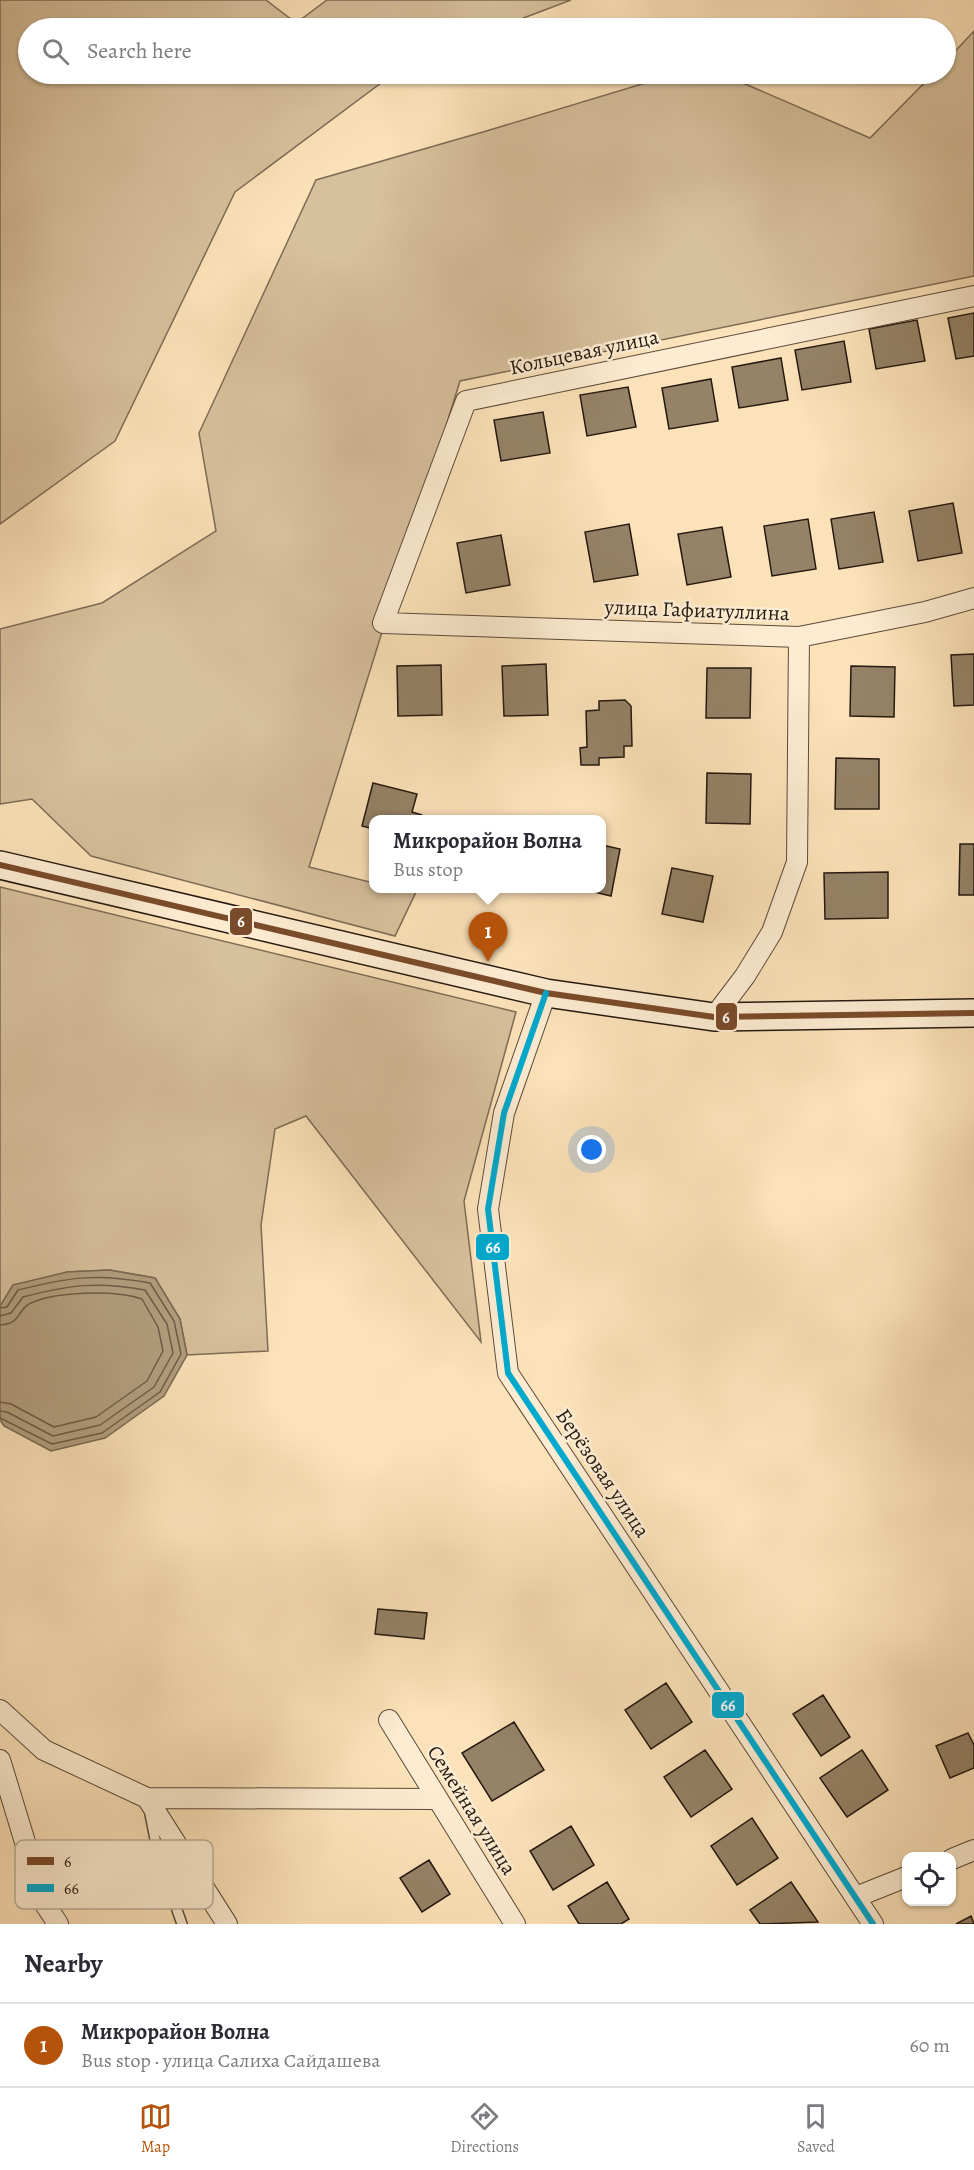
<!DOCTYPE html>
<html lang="en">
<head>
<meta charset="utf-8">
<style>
	:root { --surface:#fff; --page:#f2f2f3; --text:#2b2b33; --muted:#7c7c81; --line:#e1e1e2; --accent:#b45309 }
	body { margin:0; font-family:Alegreya,serif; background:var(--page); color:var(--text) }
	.controls { position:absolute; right:18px; bottom:18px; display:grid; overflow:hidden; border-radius:12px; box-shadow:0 2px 4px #0004 }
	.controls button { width:54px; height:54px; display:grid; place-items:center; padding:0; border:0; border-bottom:2px solid var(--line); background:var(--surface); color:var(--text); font:30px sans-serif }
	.you { position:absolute; left:592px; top:1150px; width:21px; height:21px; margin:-15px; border:4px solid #fff; border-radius:50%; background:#1a73e8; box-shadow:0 0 0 9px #1a73e833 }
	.badge { display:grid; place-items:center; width:39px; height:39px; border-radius:50%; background:var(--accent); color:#fff; font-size:20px; font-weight:700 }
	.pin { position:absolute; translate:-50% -50px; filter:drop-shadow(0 2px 3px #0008) }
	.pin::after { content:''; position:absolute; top:32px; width:21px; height:18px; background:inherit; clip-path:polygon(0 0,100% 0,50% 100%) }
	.popup { position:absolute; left:369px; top:815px; width:237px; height:78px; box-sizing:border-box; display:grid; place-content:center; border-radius:12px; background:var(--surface); filter:drop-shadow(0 2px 4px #0005); font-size:20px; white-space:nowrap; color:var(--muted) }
	.popup b { font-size:22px; color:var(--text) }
	.popup::after { content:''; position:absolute; left:50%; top:100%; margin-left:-12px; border:12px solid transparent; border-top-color:var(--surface) }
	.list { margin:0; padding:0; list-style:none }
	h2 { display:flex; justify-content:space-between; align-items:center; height:78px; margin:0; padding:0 24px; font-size:26px }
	h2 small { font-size:20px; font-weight:400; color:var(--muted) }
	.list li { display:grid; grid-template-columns:39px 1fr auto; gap:18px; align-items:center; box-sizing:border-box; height:84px; padding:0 24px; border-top:2px solid var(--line) }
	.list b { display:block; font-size:22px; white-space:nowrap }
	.list p { margin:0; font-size:20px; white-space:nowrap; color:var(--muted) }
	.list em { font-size:20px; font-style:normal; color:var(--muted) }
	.icon { flex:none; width:33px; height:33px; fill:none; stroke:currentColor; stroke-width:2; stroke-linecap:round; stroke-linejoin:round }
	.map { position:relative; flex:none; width:974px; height:1924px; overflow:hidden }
	.search { position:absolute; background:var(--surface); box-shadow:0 2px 4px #0004; left:18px; right:18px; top:18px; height:66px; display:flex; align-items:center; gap:15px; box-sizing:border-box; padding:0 21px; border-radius:33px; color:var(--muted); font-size:22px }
	.sheet { height:162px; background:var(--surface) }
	nav { display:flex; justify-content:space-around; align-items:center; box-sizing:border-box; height:84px; border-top:2px solid var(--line); background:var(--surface); font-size:16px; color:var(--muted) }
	nav a { display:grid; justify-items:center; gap:3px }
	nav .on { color:var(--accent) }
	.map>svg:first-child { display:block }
</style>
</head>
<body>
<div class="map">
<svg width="974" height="1924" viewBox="0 0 974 1924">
	<rect width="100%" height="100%" fill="#fce2b9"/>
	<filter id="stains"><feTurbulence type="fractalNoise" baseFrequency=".00333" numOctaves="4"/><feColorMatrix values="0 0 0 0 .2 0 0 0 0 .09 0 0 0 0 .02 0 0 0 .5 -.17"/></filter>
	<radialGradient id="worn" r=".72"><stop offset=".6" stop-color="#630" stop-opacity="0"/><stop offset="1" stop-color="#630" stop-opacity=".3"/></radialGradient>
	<!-- green -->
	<path fill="#d7c09c" stroke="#7e6c56" stroke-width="1.5" d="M 0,0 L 266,0 L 296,23 L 327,0 L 571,0 L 497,28 L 28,28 L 28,74 L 393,74 L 235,192 L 115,441 L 0,524 Z
		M 974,31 L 974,276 L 460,381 L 309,867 L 374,883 L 374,888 L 400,889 L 416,892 L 395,936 L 91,856 L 32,799 L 0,804 L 0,629 L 102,603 L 216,531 L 199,433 L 316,180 L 483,132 L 675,74 L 722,74 L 870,138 L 933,74 L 946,74 L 946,61 Z
		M 0,887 L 516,1012 L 464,1201 L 481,1342 L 306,1116 L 275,1129 L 261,1225 L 268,1351 L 187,1355 L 180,1319 L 155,1278 L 110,1270 L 67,1272 L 0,1306 Z"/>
	<!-- water -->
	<path fill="#b39e7f" stroke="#7a6952" stroke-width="1.5" d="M 109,1270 L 155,1278 L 180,1319 L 187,1355 L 164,1396 L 105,1438 L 51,1451 L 4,1426 L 0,1420 L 0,1306 L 13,1285 L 67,1272 Z"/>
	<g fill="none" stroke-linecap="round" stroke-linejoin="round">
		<!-- shore -->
		<path stroke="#6c5c47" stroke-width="1.5" d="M 0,1308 L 7,1307 L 18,1290 C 70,1277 97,1273 150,1283 L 174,1321 L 181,1354 L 160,1392 L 102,1433 L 52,1444 L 0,1418
			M 0,1316 L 11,1313 L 23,1297 C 69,1285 98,1281 145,1290 L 167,1324 L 173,1353 L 154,1387 L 100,1425 L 53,1436 L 7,1412 L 0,1411
			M 0,1325 C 21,1324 17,1311 29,1304 C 55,1291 115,1290 142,1299 L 158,1327 L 163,1351 L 147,1381 L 96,1417 L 54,1427 L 11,1404 L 0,1402"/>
	</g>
	<!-- building -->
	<path fill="#958267" stroke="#25190f" stroke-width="1.5" d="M 974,313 L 974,356 L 956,359 L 948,318 Z
		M 917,320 L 925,361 L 876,369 L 869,329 Z
		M 844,341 L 851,382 L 802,390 L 795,350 Z
		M 781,358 L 788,400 L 739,408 L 732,367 Z
		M 711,379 L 718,421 L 669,429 L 662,388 Z
		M 628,387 L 636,427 L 587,436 L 580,395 Z
		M 543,412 L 550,453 L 501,461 L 494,420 Z
		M 953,503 L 962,553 L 918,561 L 909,511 Z
		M 874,512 L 883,562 L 839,569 L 831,519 Z
		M 808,519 L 816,569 L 772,576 L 764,526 Z
		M 629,524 L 638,575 L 594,582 L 585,532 Z
		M 722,527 L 731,577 L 687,585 L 678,534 Z
		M 501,535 L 510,585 L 466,593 L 457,543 Z
		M 974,654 L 974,705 L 954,706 L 951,655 Z
		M 546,664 L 548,715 L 504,716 L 502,666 Z
		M 441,665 L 442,715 L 398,716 L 397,666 Z
		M 851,666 L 895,667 L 894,717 L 850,716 Z
		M 707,668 L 751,668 L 750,718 L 706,718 Z
		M 625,700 L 631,706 L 632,746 L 624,746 L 624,757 L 599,758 L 599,765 L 581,765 L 580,748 L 587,747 L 586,711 L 599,710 L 599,701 Z
		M 836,758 L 879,759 L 879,809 L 835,809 Z
		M 707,773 L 751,774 L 750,824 L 706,823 Z
		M 373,783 L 417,794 L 412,812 L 422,815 L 421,820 L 374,820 L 374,829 L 362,826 Z
		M 960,844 L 974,844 L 974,895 L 959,895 Z
		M 602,845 L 620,849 L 611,896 L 578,888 L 602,888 Z
		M 672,868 L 713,876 L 703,922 L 662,914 Z
		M 888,872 L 888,918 L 825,919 L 824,873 Z
		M 378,1609 L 427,1613 L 424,1639 L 375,1634 Z
		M 666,1683 L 692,1722 L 651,1749 L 625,1710 Z
		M 823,1695 L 850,1737 L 821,1756 L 793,1714 Z
		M 514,1722 L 544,1770 L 492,1801 L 462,1753 Z
		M 968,1733 L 974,1745 L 974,1768 L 950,1778 L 936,1746 Z
		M 705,1750 L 732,1789 L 691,1817 L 664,1777 Z
		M 862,1750 L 888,1790 L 847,1817 L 820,1778 Z
		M 752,1818 L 778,1858 L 737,1885 L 711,1846 Z
		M 571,1826 L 594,1865 L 553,1890 L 530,1851 Z
		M 429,1860 L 450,1894 L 422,1912 L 400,1878 Z
		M 607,1882 L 629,1919 L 621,1924 L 579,1924 L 568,1906 Z
		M 791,1882 L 818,1922 L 760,1924 L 750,1910 Z
		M 971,1916 L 974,1924 L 956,1924 Z"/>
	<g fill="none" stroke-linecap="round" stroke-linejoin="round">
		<!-- lane casing -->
		<g stroke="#5b4b3a" stroke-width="12">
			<path id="lane" d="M 150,1814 L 159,1859 L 182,1924"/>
		</g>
		<!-- street casing -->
		<g stroke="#5b4b3a" stroke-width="22">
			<path id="street" d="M 974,296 L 466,401 L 383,623 L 799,637 L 925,612 L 974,598
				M 546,993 L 504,1113 L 488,1209 L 508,1373 L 873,1924
				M 714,1017 L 745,976 L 772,932 L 797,862 L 799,637
				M 0,1710 L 44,1750 L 147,1798 L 436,1799
				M 389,1720 L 515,1924
				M 0,1760 L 43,1901 L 58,1924
				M 147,1798 L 227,1924
				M 952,1859 L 974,1850
				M 856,1897 L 906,1877"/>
		</g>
		<!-- secondary casing -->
		<g stroke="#25190f" stroke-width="30">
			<path id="secondary" d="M 0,865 L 546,993 L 714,1017 L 974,1013"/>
		</g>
		<!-- lane -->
		<use href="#lane" stroke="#fdecd2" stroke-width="9"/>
		<!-- street -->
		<use href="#street" stroke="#fdecd2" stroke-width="20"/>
		<!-- secondary -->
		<use href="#secondary" stroke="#fdecd2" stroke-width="27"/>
		<!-- bus-1 casing -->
		<g stroke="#fdecd2" stroke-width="10">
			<path id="bus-1" d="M 0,865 L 546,993 L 714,1017 L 974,1013"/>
		</g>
		<!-- bus-2 casing -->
		<g stroke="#fdecd2" stroke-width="10">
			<path id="bus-2" d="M 546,993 L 504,1113 L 488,1209 L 508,1373 L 873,1924"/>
		</g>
		<!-- bus-1 -->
		<use href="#bus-1" stroke="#7a4b2a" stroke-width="6"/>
		<!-- bus-2 -->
		<use href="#bus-2" stroke="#00a9ce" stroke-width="6"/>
	</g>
	<g text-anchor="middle" stroke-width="5" stroke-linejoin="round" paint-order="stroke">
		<!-- street labels -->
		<g font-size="21" fill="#25190f" stroke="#fdecd2">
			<text transform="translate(584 352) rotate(-12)" y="7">Кольцевая улица</text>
			<text transform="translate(697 610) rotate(2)" y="7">улица Гафиатуллина</text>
			<text transform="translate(603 1473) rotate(56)" y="7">Берёзовая улица</text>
			<text transform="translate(472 1810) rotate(58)" y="7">Семейная улица</text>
		</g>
	</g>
	<!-- legend -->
	<rect x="15" y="1840" width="198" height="69" rx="9" fill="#fdecd2" stroke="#bcad98" stroke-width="1.5"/>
	<rect x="27" y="1857" width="27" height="8" fill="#7a4b2a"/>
	<rect x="27" y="1884" width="27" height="8" fill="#00a9ce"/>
	<g font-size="16" fill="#25190f">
		<text x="64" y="1867">6</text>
		<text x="64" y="1894">66</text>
	</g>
	<g stroke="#fdecd2" stroke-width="2">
		<rect x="229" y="907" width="24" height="29" rx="6" fill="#7a4b2a"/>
		<rect x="715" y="1002" width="23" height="29" rx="6" fill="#7a4b2a"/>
		<rect x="475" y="1233" width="35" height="28" rx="6" fill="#00a9ce"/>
		<rect x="711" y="1691" width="34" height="28" rx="6" fill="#00a9ce"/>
	</g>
	<g font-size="16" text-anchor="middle" font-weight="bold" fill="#fff">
		<text x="241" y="927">6</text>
		<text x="726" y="1023">6</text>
		<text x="493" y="1253">66</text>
		<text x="728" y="1711">66</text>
	</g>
	<rect width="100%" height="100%" filter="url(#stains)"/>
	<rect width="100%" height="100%" fill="url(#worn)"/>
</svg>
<div class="controls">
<button><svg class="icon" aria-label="locate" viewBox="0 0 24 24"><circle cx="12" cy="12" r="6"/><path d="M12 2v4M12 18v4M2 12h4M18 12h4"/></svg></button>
</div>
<div class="you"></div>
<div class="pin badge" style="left:488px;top:962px">1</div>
<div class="popup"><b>Микрорайон Волна</b>Bus stop</div>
<div class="search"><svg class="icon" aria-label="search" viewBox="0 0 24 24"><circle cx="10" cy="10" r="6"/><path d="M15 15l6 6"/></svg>Search here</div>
</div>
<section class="sheet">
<h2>Nearby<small></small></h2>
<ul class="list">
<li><span class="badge">1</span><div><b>Микрорайон Волна</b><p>Bus stop · улица Салиха Сайдашева</p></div><em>60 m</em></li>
</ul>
</section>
<nav>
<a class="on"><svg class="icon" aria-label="map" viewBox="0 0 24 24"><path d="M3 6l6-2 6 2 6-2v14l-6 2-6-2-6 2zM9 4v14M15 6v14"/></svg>Map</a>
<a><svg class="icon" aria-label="directions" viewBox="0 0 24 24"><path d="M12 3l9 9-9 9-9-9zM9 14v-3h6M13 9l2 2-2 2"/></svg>Directions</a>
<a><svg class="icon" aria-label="saved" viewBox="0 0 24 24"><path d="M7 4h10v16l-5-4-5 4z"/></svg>Saved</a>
</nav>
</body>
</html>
